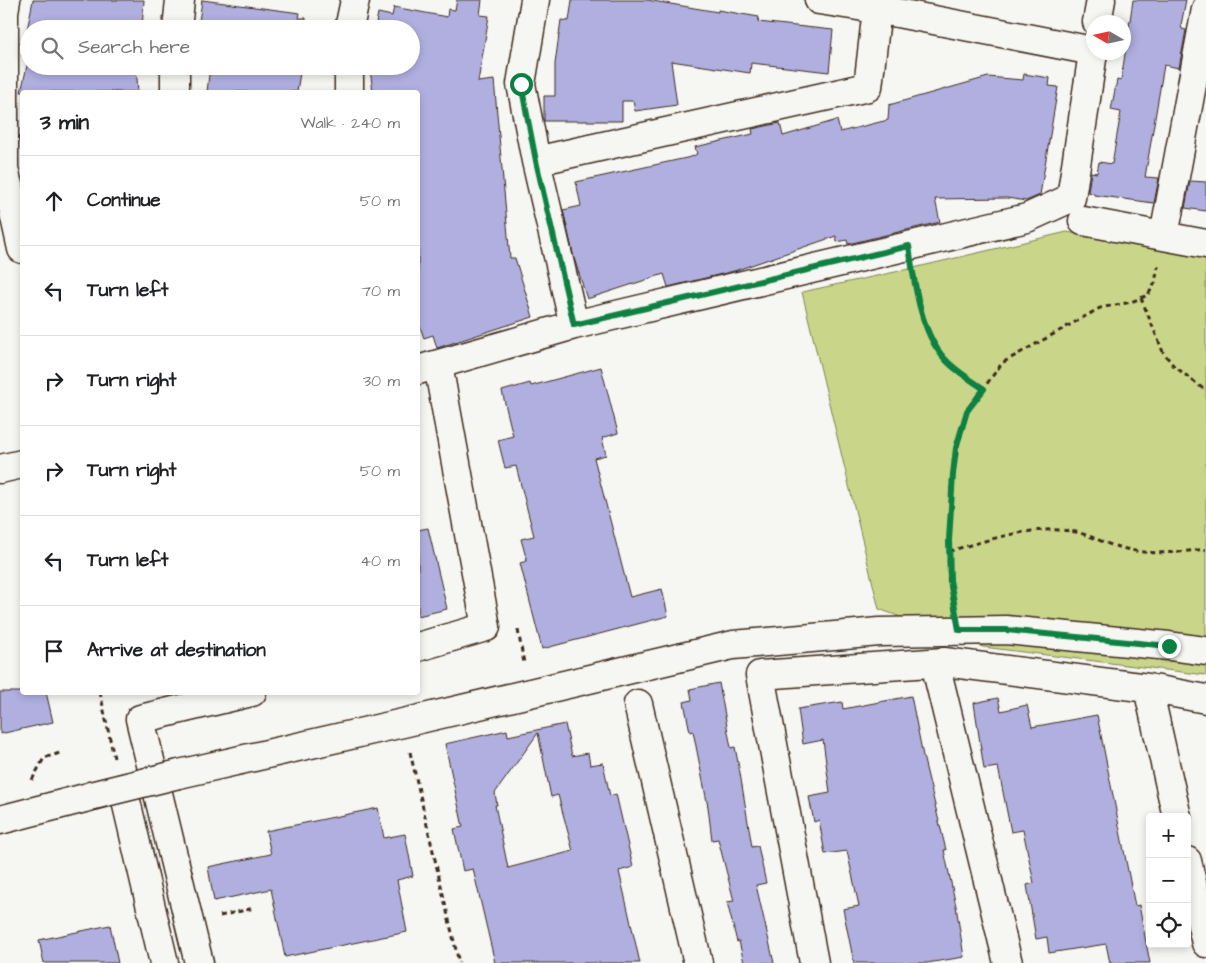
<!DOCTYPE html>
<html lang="en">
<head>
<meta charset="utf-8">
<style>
	:root { --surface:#fff; --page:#f2f2f2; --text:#202124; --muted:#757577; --line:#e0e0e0 }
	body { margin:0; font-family:"Architects Daughter",sans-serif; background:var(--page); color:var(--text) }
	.controls { position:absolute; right:15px; bottom:15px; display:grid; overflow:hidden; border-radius:5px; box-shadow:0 2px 8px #0003 }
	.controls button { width:45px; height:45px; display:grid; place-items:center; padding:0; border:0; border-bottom:1px solid var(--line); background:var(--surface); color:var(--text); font:25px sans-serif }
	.compass { position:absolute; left:1086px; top:15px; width:45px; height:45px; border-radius:50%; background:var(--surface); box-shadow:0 2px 8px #0003; rotate:279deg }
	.stop { position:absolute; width:15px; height:15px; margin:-11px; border:4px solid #0b8043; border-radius:50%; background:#fff }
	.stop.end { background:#0b8043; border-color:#fff; box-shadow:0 1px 5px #0008 }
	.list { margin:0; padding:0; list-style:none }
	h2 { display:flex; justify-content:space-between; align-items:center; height:65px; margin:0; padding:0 20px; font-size:21px }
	h2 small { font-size:16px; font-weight:400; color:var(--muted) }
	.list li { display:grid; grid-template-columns:32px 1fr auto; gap:15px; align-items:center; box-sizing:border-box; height:90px; padding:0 20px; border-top:1px solid var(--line) }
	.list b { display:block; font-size:19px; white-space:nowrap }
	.list em { font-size:16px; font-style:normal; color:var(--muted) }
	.icon { flex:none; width:28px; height:28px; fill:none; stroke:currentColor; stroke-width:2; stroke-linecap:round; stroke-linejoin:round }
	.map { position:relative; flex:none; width:1206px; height:963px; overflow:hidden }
	.search { position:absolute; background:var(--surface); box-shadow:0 2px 8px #0003; left:20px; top:20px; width:400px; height:55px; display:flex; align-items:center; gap:12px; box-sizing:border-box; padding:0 18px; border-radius:28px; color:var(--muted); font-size:19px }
	.panel { position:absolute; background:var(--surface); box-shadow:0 2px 8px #0003; left:20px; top:90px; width:400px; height:605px; border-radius:5px }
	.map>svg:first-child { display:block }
</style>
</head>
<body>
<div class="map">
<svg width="1206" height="963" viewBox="0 0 1206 963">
	<rect width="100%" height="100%" fill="#f6f6f2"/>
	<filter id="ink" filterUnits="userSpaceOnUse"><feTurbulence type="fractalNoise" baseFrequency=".02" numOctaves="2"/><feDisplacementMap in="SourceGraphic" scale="10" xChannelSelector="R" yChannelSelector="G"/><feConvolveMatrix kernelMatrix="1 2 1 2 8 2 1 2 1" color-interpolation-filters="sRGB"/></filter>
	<g filter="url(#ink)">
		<!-- green -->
		<path fill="#c9d689" stroke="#828054" d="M 1067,232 L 1206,257 L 1206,675 L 983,647 L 879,609 L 802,292 L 909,269 Z"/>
		<!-- building -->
		<path fill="#b0afe0" stroke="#3b2a1e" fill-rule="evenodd" d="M 33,0 L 144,0 L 142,29 L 29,29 L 29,66 L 136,66 L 138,92 L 21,92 L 29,57 L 22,56 Z
			M 202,0 L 300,13 L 299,18 L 306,18 L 305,28 L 307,29 L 198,29 Z
			M 457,0 L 482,0 L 480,15 L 489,16 L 478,82 L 494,80 L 510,258 L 515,258 L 533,317 L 437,348 L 433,335 L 424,338 L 418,321 L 418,92 L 373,92 L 370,69 L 367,69 L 368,66 L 411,66 L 411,29 L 375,29 L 378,13 L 392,16 L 394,7 L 447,17 L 448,9 L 455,10 Z
			M 572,0 L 647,0 L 718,12 L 718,10 L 759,17 L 758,22 L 833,30 L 829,72 L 751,63 L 750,73 L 671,61 L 677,105 L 635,111 L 633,101 L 622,101 L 622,121 L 544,121 L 544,96 L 555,96 L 555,64 L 561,20 L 569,21 Z
			M 1133,0 L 1186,0 L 1181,25 L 1182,29 L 1186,30 L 1179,68 L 1164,65 L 1145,177 L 1159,178 L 1154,203 L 1094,195 L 1094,194 L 1088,192 L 1091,172 L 1097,173 L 1099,162 L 1112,164 L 1121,112 L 1111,110 L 1117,80 L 1121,81 Z
			M 210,66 L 301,66 L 297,92 L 207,92 Z
			M 1024,74 L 1050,78 L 1049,86 L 1058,87 L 1040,195 L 1026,201 L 1007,198 L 935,199 L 940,222 L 848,244 L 847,240 L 837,242 L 836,236 L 734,271 L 668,287 L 664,274 L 587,299 L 574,258 L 563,210 L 581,206 L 576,182 L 691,157 L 697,154 L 695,147 L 753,134 L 752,129 L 780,123 L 783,136 L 837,120 L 840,132 L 888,120 L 889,105 L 988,77 L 1023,80 Z
			M 1190,181 L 1206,182 L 1206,211 L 1185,208 Z
			M 601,367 L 618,433 L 602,438 L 606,455 L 594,458 L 630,597 L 662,589 L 668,616 L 542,649 L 520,563 L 527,561 L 521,539 L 534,536 L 516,466 L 505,468 L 498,440 L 513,436 L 502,391 L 530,383 L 531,386 Z
			M 428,528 L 447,609 L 418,616 L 418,530 Z
			M 719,683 L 731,748 L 735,747 L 740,773 L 752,847 L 758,846 L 766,883 L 756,885 L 774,963 L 744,963 L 739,941 L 737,942 L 727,902 L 734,901 L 718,839 L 712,840 L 708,807 L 693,731 L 690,732 L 684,702 L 692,700 L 690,689 Z
			M 0,692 L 46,692 L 53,722 L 0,734 Z
			M 911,696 L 923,756 L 946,850 L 944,850 L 956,906 L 964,957 L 927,963 L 854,963 L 843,909 L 859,906 L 847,851 L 825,854 L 819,820 L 814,822 L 809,797 L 830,793 L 823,740 L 803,744 L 798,709 L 842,702 L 843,709 Z
			M 998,698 L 1001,711 L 1027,705 L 1032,727 L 1097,715 L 1135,906 L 1139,905 L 1150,963 L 1110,963 L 1106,944 L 1049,953 L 1047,937 L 1036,939 L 1027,885 L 1034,883 L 1023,830 L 1011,832 L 998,767 L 984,769 L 974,703 Z
			M 565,724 L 572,756 L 588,753 L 590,765 L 603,763 L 610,796 L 616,794 L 633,867 L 619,871 L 640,963 L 495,963 L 473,869 L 463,871 L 454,829 L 463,827 L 445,744 L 507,730 L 508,736 ZM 538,733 L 551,797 L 558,795 L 573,851 L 508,868 L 495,805 L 497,805 L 495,793 Z
			M 378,808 L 384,838 L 405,834 L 413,876 L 397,880 L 407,932 L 285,957 L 271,889 L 214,901 L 208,867 L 271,854 L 266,831 Z
			M 110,925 L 118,963 L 44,963 L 39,940 Z"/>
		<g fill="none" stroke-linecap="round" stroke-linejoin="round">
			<!-- minor casing -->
			<g stroke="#3b2a1e" stroke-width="31">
				<path id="minor" d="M 6,0 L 4,12 L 4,168 L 22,249
					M 535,0 L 521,84 L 536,161 L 574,325
					M 819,0 L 877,9 L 1093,51
					M 1097,22 L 1101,0
					M 177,29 L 180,0
					M 349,29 L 355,0
					M 349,66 L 349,92
					M 175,92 L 175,66
					M 536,161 L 868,87 L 877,9
					M 1083,221 L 1206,244
					M 1164,236 L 1206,9
					M 418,370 L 574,325 L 1027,218 L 1071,198 L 1094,46
					M 0,469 L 22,464
					M 418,647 L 486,627 L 438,365
					M 935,663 L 1008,963
					M 1148,688 L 1177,817
					M 638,704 L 698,963
					M 179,774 L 403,723 L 733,645 L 879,632 L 1006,630 L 1169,646 L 1206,651
					M 123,788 L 164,963
					M 0,820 L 112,791
					M 1187,861 L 1206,943
					M 199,963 L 140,719 L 252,692
					M 814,963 L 760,675 L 944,662 L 1148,688 L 1206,699"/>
			</g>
			<!-- path -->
			<path stroke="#3b2a1e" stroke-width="3" stroke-dasharray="5 4" stroke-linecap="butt" d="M 914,275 C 918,303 925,336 944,358 C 954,371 970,379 984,389
				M 1141,298 L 1163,352 L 1173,365 L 1206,391
				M 949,551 C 990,540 1032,524 1076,532 C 1089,535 1102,542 1115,546 C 1146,556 1175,553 1206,549
				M 953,600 L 949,580 L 949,540 L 953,475 L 957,448 L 967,411 L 1002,363 L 1100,308 L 1131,302 L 1148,295 L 1155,283 L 1158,266
				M 518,630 L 524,663
				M 100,692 L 114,758
				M 410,752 L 459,963
				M 32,780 L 44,758 L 63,752
				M 220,916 L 254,908"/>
			<!-- minor -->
			<use href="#minor" stroke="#f6f6f2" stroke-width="28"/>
			<!-- minor-bridge casing -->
			<g stroke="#3b2a1e" stroke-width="31" stroke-linecap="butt">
				<path id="minor-bridge" d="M 90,796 L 179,774"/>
			</g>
			<!-- minor-bridge -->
			<use href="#minor-bridge" stroke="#f6f6f2" stroke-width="28"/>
		</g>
	</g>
	<g fill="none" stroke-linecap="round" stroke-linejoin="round" filter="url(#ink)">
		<!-- route -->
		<path stroke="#0b8043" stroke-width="6" d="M 521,84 L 536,161 L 574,325 L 909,246 C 914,281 920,331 944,358 C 955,371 970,379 984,389 L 967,411 L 956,448 L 953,474 L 949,540 L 950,580 L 959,630 L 1006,630 L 1169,646"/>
	</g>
</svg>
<div class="controls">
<button>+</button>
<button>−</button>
<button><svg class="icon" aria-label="locate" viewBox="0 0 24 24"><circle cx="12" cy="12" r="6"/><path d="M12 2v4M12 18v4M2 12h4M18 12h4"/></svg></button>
</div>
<svg class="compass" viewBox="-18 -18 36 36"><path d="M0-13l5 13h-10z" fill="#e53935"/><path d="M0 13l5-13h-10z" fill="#757577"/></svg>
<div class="stop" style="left:521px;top:84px"></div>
<div class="stop end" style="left:1169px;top:646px"></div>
<div class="search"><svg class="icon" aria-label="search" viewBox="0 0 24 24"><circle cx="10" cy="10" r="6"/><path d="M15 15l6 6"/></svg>Search here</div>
<section class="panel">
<h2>3 min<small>Walk · 240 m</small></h2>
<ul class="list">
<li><svg class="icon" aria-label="ahead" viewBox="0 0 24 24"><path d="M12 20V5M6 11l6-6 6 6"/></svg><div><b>Continue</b></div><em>50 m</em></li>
<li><svg class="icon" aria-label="left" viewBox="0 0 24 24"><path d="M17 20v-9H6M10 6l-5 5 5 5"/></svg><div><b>Turn left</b></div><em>70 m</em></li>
<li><svg class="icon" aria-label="right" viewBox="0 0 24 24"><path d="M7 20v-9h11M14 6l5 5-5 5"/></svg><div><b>Turn right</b></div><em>30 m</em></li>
<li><svg class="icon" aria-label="right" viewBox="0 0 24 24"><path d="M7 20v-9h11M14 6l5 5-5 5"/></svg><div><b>Turn right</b></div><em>50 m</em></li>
<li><svg class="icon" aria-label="left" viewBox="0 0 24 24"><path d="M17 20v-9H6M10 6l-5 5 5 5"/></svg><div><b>Turn left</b></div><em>40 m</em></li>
<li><svg class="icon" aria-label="arrive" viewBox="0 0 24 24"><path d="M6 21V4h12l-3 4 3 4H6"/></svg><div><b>Arrive at destination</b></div></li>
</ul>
</section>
</div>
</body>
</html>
